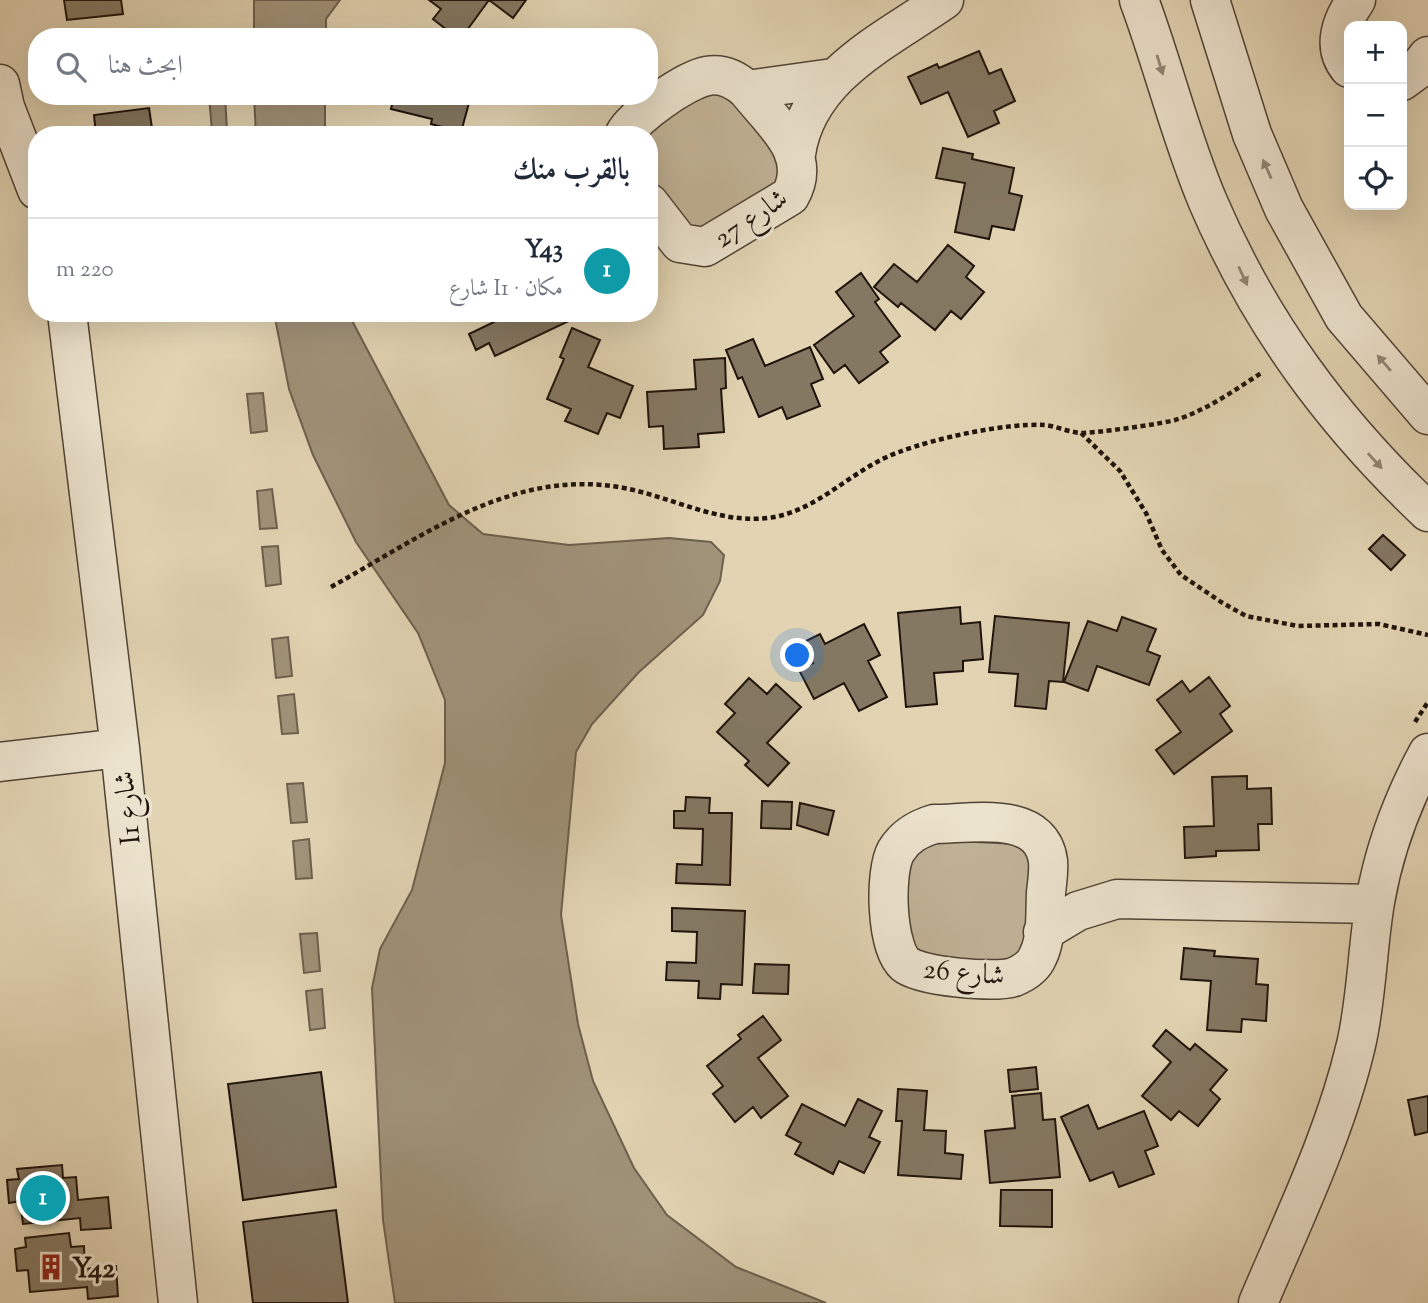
<!DOCTYPE html>
<html lang="ar">
<head>
<meta charset="utf-8">
<style>
	:root { --surface:#fff; --page:#f2f2f3; --text:#1f2937; --muted:#747a83; --line:#e0e1e3; --accent:#ea580c }
	body { margin:0; font-family:"Sorts Mill Goudy",Amiri,serif; background:var(--page); color:var(--text); direction:rtl }
	.controls { position:absolute; right:21px; top:21px; display:grid; overflow:hidden; border-radius:14px; box-shadow:0 7px 28px #0002 }
	.controls button { width:63px; height:63px; display:grid; place-items:center; padding:0; border:0; border-bottom:2px solid var(--line); background:var(--surface); color:var(--text); font:35px sans-serif }
	.you { position:absolute; left:798px; top:656px; width:24px; height:24px; margin:-18px; border:5px solid #fff; border-radius:50%; background:#1a73e8; box-shadow:0 0 0 10px #1a73e833 }
	.badge { display:grid; place-items:center; width:46px; height:46px; border-radius:50%; background:var(--accent); color:#fff; font-size:23px; font-weight:700 }
	.pin { position:absolute; translate:-50% -50%; border:4px solid #fff; box-shadow:0 2px 7px #0006 }
	.list { margin:0; padding:0; list-style:none }
	h2 { display:flex; justify-content:space-between; align-items:center; height:91px; margin:0; padding:0 28px; font-size:30px }
	h2 small { font-size:23px; font-weight:400; color:var(--muted) }
	.list li { display:grid; grid-template-columns:46px 1fr auto; gap:21px; align-items:center; box-sizing:border-box; height:105px; padding:0 28px; border-top:2px solid var(--line) }
	.list b { display:block; font-size:26px; white-space:nowrap }
	.list p { margin:0; font-size:23px; white-space:nowrap; color:var(--muted) }
	.list em { font-size:23px; font-style:normal; color:var(--muted) }
	.icon { flex:none; width:38px; height:38px; fill:none; stroke:currentColor; stroke-width:2; stroke-linecap:round; stroke-linejoin:round }
	.map { position:relative; flex:none; width:1428px; height:1303px; overflow:hidden; direction:ltr }
	.search { position:absolute; background:var(--surface); box-shadow:0 7px 28px #0002; left:28px; top:28px; width:630px; height:77px; display:flex; align-items:center; gap:18px; box-sizing:border-box; padding:0 24px; border-radius:28px; color:var(--muted); font-size:26px }
	.panel { position:absolute; background:var(--surface); box-shadow:0 7px 28px #0002; left:28px; top:126px; width:630px; height:196px; border-radius:28px; direction:rtl }
	.map>svg:first-child { display:block }
</style>
</head>
<body>
<div class="map">
<svg width="1428" height="1303" viewBox="0 0 1428 1303">
	<rect width="100%" height="100%" fill="#e2d4b3"/>
	<filter id="stains"><feTurbulence type="fractalNoise" baseFrequency=".00286" numOctaves="4"/><feColorMatrix values="0 0 0 0 .2 0 0 0 0 .09 0 0 0 0 .02 0 0 0 .5 -.17"/></filter>
	<radialGradient id="worn" r=".72"><stop offset=".6" stop-color="#630" stop-opacity="0"/><stop offset="1" stop-color="#630" stop-opacity=".3"/></radialGradient>
	<!-- green -->
	<path fill="#c1b397" stroke="#706452" stroke-width="2" d="M 722,82 L 781,156 L 784,178 L 709,233 L 679,225 L 649,181 L 649,135 L 638,135 Z
		M 933,840 L 1016,844 L 1031,857 L 1028,944 L 1016,964 L 923,963 L 905,938 L 909,860 Z"/>
	<!-- water -->
	<path fill="#a0937a" stroke="#6c604e" stroke-width="2" d="M 254,0 L 340,0 L 326,19 L 326,37 L 254,37 Z
		M 209,96 L 225,96 L 227,130 L 212,131 Z
		M 254,96 L 325,96 L 325,135 L 256,135 Z
		M 274,313 L 348,313 L 449,505 L 483,534 L 569,545 L 669,538 L 711,542 L 724,555 L 720,581 L 703,615 L 639,672 L 592,724 L 576,752 L 561,915 L 578,1024 L 593,1081 L 634,1168 L 667,1215 L 736,1267 L 826,1303 L 395,1303 L 383,1220 L 372,988 L 380,949 L 412,890 L 445,763 L 445,700 L 418,633 L 356,542 L 313,455 L 289,389 Z
		M 263,393 L 267,431 L 251,433 L 247,394 Z
		M 272,489 L 277,528 L 260,529 L 257,491 Z
		M 278,546 L 281,584 L 266,586 L 262,547 Z
		M 288,637 L 292,676 L 276,678 L 272,639 Z
		M 294,694 L 298,733 L 282,734 L 278,696 Z
		M 303,783 L 307,822 L 291,823 L 287,784 Z
		M 309,839 L 312,878 L 296,879 L 293,841 Z
		M 317,933 L 320,971 L 304,973 L 300,934 Z
		M 322,989 L 325,1028 L 310,1030 L 306,991 Z"/>
	<!-- building -->
	<path fill="#847863" stroke="#1f140c" stroke-width="2" d="M 64,0 L 121,0 L 123,14 L 67,20 Z
		M 429,0 L 526,0 L 513,18 L 489,0 L 462,37 L 456,37 L 433,19 L 441,9 Z
		M 979,51 L 989,74 L 1001,69 L 1015,101 L 994,111 L 999,123 L 968,137 L 948,92 L 921,104 L 908,77 L 937,64 L 939,68 Z
		M 394,96 L 444,96 L 469,103 L 461,132 L 431,124 L 432,119 L 391,109 Z
		M 149,108 L 153,135 L 96,135 L 94,115 Z
		M 943,148 L 973,154 L 972,159 L 1014,168 L 1009,193 L 1022,196 L 1014,230 L 992,226 L 989,239 L 955,232 L 965,183 L 936,178 Z
		M 948,245 L 974,266 L 966,277 L 984,292 L 961,319 L 951,311 L 935,330 L 901,303 L 898,307 L 874,287 L 894,264 L 917,282 Z
		M 861,273 L 879,299 L 875,302 L 900,336 L 880,352 L 888,362 L 859,383 L 845,365 L 834,373 L 814,345 L 854,316 L 836,292 Z
		M 490,313 L 570,313 L 573,319 L 495,356 L 489,343 L 476,350 L 469,334 L 494,322 Z
		M 572,328 L 600,340 L 588,367 L 633,386 L 620,418 L 607,413 L 598,434 L 565,421 L 571,409 L 547,399 L 564,359 L 560,357 Z
		M 753,339 L 765,366 L 810,347 L 823,379 L 811,384 L 820,406 L 787,419 L 782,407 L 759,417 L 742,377 L 738,379 L 726,350 Z
		M 725,358 L 726,388 L 721,389 L 724,432 L 698,434 L 699,447 L 664,449 L 663,426 L 649,427 L 647,392 L 696,389 L 694,360 Z
		M 1383,535 L 1405,555 L 1391,570 L 1369,549 Z
		M 960,607 L 961,624 L 980,622 L 983,659 L 963,661 L 963,671 L 934,673 L 937,704 L 906,707 L 898,613 Z
		M 995,616 L 1069,623 L 1063,682 L 1049,681 L 1046,709 L 1015,706 L 1018,674 L 989,672 Z
		M 1122,617 L 1156,629 L 1147,651 L 1160,656 L 1149,685 L 1097,666 L 1088,691 L 1064,682 L 1088,621 L 1117,631 Z
		M 864,624 L 880,655 L 868,661 L 887,697 L 859,711 L 844,683 L 814,699 L 799,670 L 813,663 L 802,643 L 820,634 L 825,644 Z
		M 1209,677 L 1230,706 L 1220,714 L 1232,731 L 1174,774 L 1156,750 L 1181,732 L 1157,700 L 1182,681 L 1190,692 Z
		M 749,678 L 767,694 L 776,684 L 801,707 L 767,743 L 789,763 L 768,786 L 745,765 L 749,761 L 717,732 L 735,713 L 725,704 Z
		M 1247,776 L 1247,789 L 1271,788 L 1272,824 L 1258,824 L 1259,850 L 1216,851 L 1216,856 L 1185,858 L 1184,827 L 1214,826 L 1212,777 Z
		M 686,797 L 710,798 L 709,813 L 732,813 L 730,885 L 676,883 L 677,864 L 702,865 L 703,829 L 674,828 L 674,811 L 685,811 Z
		M 762,801 L 792,802 L 791,829 L 761,828 Z
		M 800,803 L 834,811 L 828,835 L 797,825 Z
		M 672,908 L 745,911 L 742,985 L 721,984 L 720,999 L 698,998 L 699,981 L 666,980 L 667,962 L 696,963 L 697,932 L 672,931 Z
		M 1184,948 L 1215,951 L 1214,956 L 1258,959 L 1256,984 L 1268,985 L 1266,1021 L 1242,1019 L 1241,1032 L 1207,1030 L 1211,981 L 1181,979 Z
		M 755,964 L 789,965 L 788,994 L 753,993 Z
		M 763,1016 L 781,1040 L 758,1058 L 788,1096 L 761,1118 L 753,1107 L 735,1122 L 713,1094 L 723,1086 L 707,1066 L 741,1039 L 738,1035 Z
		M 1166,1030 L 1190,1050 L 1195,1044 L 1227,1070 L 1210,1090 L 1220,1099 L 1198,1126 L 1179,1111 L 1171,1120 L 1142,1096 L 1171,1062 L 1153,1046 Z
		M 1036,1067 L 1038,1089 L 1010,1092 L 1008,1070 Z
		M 321,1072 L 336,1187 L 243,1200 L 228,1084 Z
		M 898,1089 L 927,1091 L 924,1130 L 946,1131 L 945,1153 L 963,1155 L 961,1179 L 898,1175 L 902,1121 L 896,1121 Z
		M 1041,1093 L 1043,1120 L 1055,1119 L 1060,1177 L 990,1183 L 985,1131 L 1015,1128 L 1012,1096 Z
		M 1428,1096 L 1428,1132 L 1415,1135 L 1408,1100 Z
		M 858,1099 L 882,1111 L 869,1137 L 880,1142 L 864,1173 L 839,1161 L 833,1174 L 795,1154 L 801,1143 L 786,1135 L 802,1104 L 845,1126 Z
		M 1088,1105 L 1098,1129 L 1144,1111 L 1158,1146 L 1145,1151 L 1154,1174 L 1119,1187 L 1113,1172 L 1090,1181 L 1061,1117 Z
		M 62,1165 L 63,1178 L 76,1177 L 78,1200 L 108,1197 L 111,1228 L 81,1230 L 80,1218 L 23,1224 L 20,1201 L 9,1203 L 7,1180 L 19,1179 L 17,1169 Z
		M 1001,1190 L 1052,1190 L 1052,1227 L 1000,1226 Z
		M 336,1210 L 348,1303 L 253,1303 L 243,1222 Z
		M 69,1233 L 71,1247 L 84,1246 L 85,1269 L 116,1266 L 118,1296 L 88,1299 L 87,1287 L 30,1292 L 28,1270 L 17,1271 L 15,1249 L 26,1247 L 25,1238 Z"/>
	<g fill="none" stroke-linecap="round" stroke-linejoin="round">
		<!-- minor casing -->
		<g stroke="#504436" stroke-width="41">
			<path id="minor" d="M 1139,0 C 1164,67 1180,136 1208,202 C 1260,323 1332,421 1428,512
				M 1210,0 L 1252,134 L 1284,209 L 1344,317 L 1428,415
				M 1349,68 C 1331,46 1342,20 1356,0
				M 1402,81 L 1417,70 L 1428,56
				M 0,84 L 5,107 L 37,190
				M 747,90 L 833,78
				M 624,135 C 634,116 686,80 707,76 C 723,73 736,80 747,90 C 772,122 814,154 790,196 L 705,247 L 680,243 L 649,203
				M 796,154 C 807,76 885,41 944,0
				M 67,313 L 120,748 L 178,1303
				M 0,762 L 120,748
				M 934,824 C 970,824 1041,809 1048,861 C 1049,871 1047,883 1046,893 C 1045,913 1047,938 1038,956 C 1034,966 1024,973 1014,977 C 996,983 920,977 905,964 C 886,947 884,872 896,851 C 905,836 918,829 934,824 Z
				M 1043,932 L 1078,911 L 1117,899 L 1374,904
				M 1258,1303 C 1294,1218 1335,1134 1356,1045 C 1367,997 1367,950 1375,902 C 1384,849 1402,801 1428,753"/>
		</g>
		<!-- path -->
		<path stroke="#1f140c" stroke-width="4.5" stroke-dasharray="5 3.5" stroke-linecap="butt" d="M 1081,433 L 1120,471 L 1146,513 L 1162,550 L 1181,575 L 1221,602 L 1246,616 L 1298,626 L 1379,624 L 1428,635
			M 331,587 C 423,536 514,467 624,488 C 672,497 718,524 768,518 C 818,512 853,468 899,452 C 936,438 1005,423 1044,425 C 1056,426 1068,432 1081,433 C 1096,433 1161,424 1175,420 C 1206,411 1236,389 1263,372
			M 1415,722 L 1428,702"/>
		<!-- minor -->
		<use href="#minor" stroke="#ece3ce" stroke-width="38"/>
	</g>
	<!-- one-way arrows -->
	<defs><path id="oneway-solid" d="M-6-.8H1V-3.2L6.5 0L1 3.2V.8H-6Z" transform="scale(1.75)"/></defs>
	<g fill="#908677">
		<use href="#oneway-solid" transform="translate(1160 65) rotate(73)"/>
		<use href="#oneway-solid" transform="translate(1267 169) rotate(-114)"/>
		<use href="#oneway-solid" transform="translate(1243 276) rotate(65)"/>
		<use href="#oneway-solid" transform="translate(1384 363) rotate(-131)"/>
		<use href="#oneway-solid" transform="translate(1375 461) rotate(47)"/>
	</g>
	<!-- icons -->
	<defs>
		<g id="building-bare" transform="scale(2.1)"><path d="M-4-6H4V6H1V3H-1V6H-4ZM-2.5-4.3h1.7v1.8h-1.7ZM.8-4.3h1.7v1.8H.8ZM-2.5-1h1.7V.8h-1.7ZM.8-1h1.7V.8H.8Z" fill="#8f2418" stroke="#ece3ce" stroke-width="2.5" paint-order="stroke"/></g>
	</defs>
	<g fill-rule="evenodd">
		<use href="#building-bare" x="51" y="1267"/>
	</g>
	<g text-anchor="middle" stroke-width="6" stroke-linejoin="round" paint-order="stroke">
		<!-- street labels -->
		<g font-size="28" fill="#1f140c" stroke="#ece3ce">
			<text transform="translate(750 217) rotate(-34)" y="10">شارع 27</text>
			<text transform="translate(126 808) rotate(-96)" y="10">I1 شارع</text>
			<text transform="translate(964 971) rotate(5)" y="10">شارع 26</text>
		</g>
		<!-- poi labels -->
		<g font-size="28" font-weight="bold" fill="#1f140c" stroke="#ece3ce" text-anchor="start">
			<text x="72" y="1277">Y42</text>
		</g>
	</g>
	<rect width="100%" height="100%" filter="url(#stains)"/>
	<rect width="100%" height="100%" fill="url(#worn)"/>
</svg>
<div class="controls">
<button>+</button>
<button>−</button>
<button><svg class="icon" aria-label="locate" viewBox="0 0 24 24"><circle cx="12" cy="12" r="6"/><path d="M12 2v4M12 18v4M2 12h4M18 12h4"/></svg></button>
</div>
<div class="you"></div>
<div class="pin badge" style="left:43px;top:1198px;background:#0f9aa8">1</div>
<div class="search"><svg class="icon" aria-label="search" viewBox="0 0 24 24"><circle cx="10" cy="10" r="6"/><path d="M15 15l6 6"/></svg>ابحث هنا</div>
<section class="panel">
<h2>بالقرب منك<small></small></h2>
<ul class="list">
<li><span class="badge" style="background:#0f9aa8">1</span><div><b>Y43</b><p>مكان · I1 شارع</p></div><em>220 m</em></li>
</ul>
</section>
</div>
</body>
</html>
